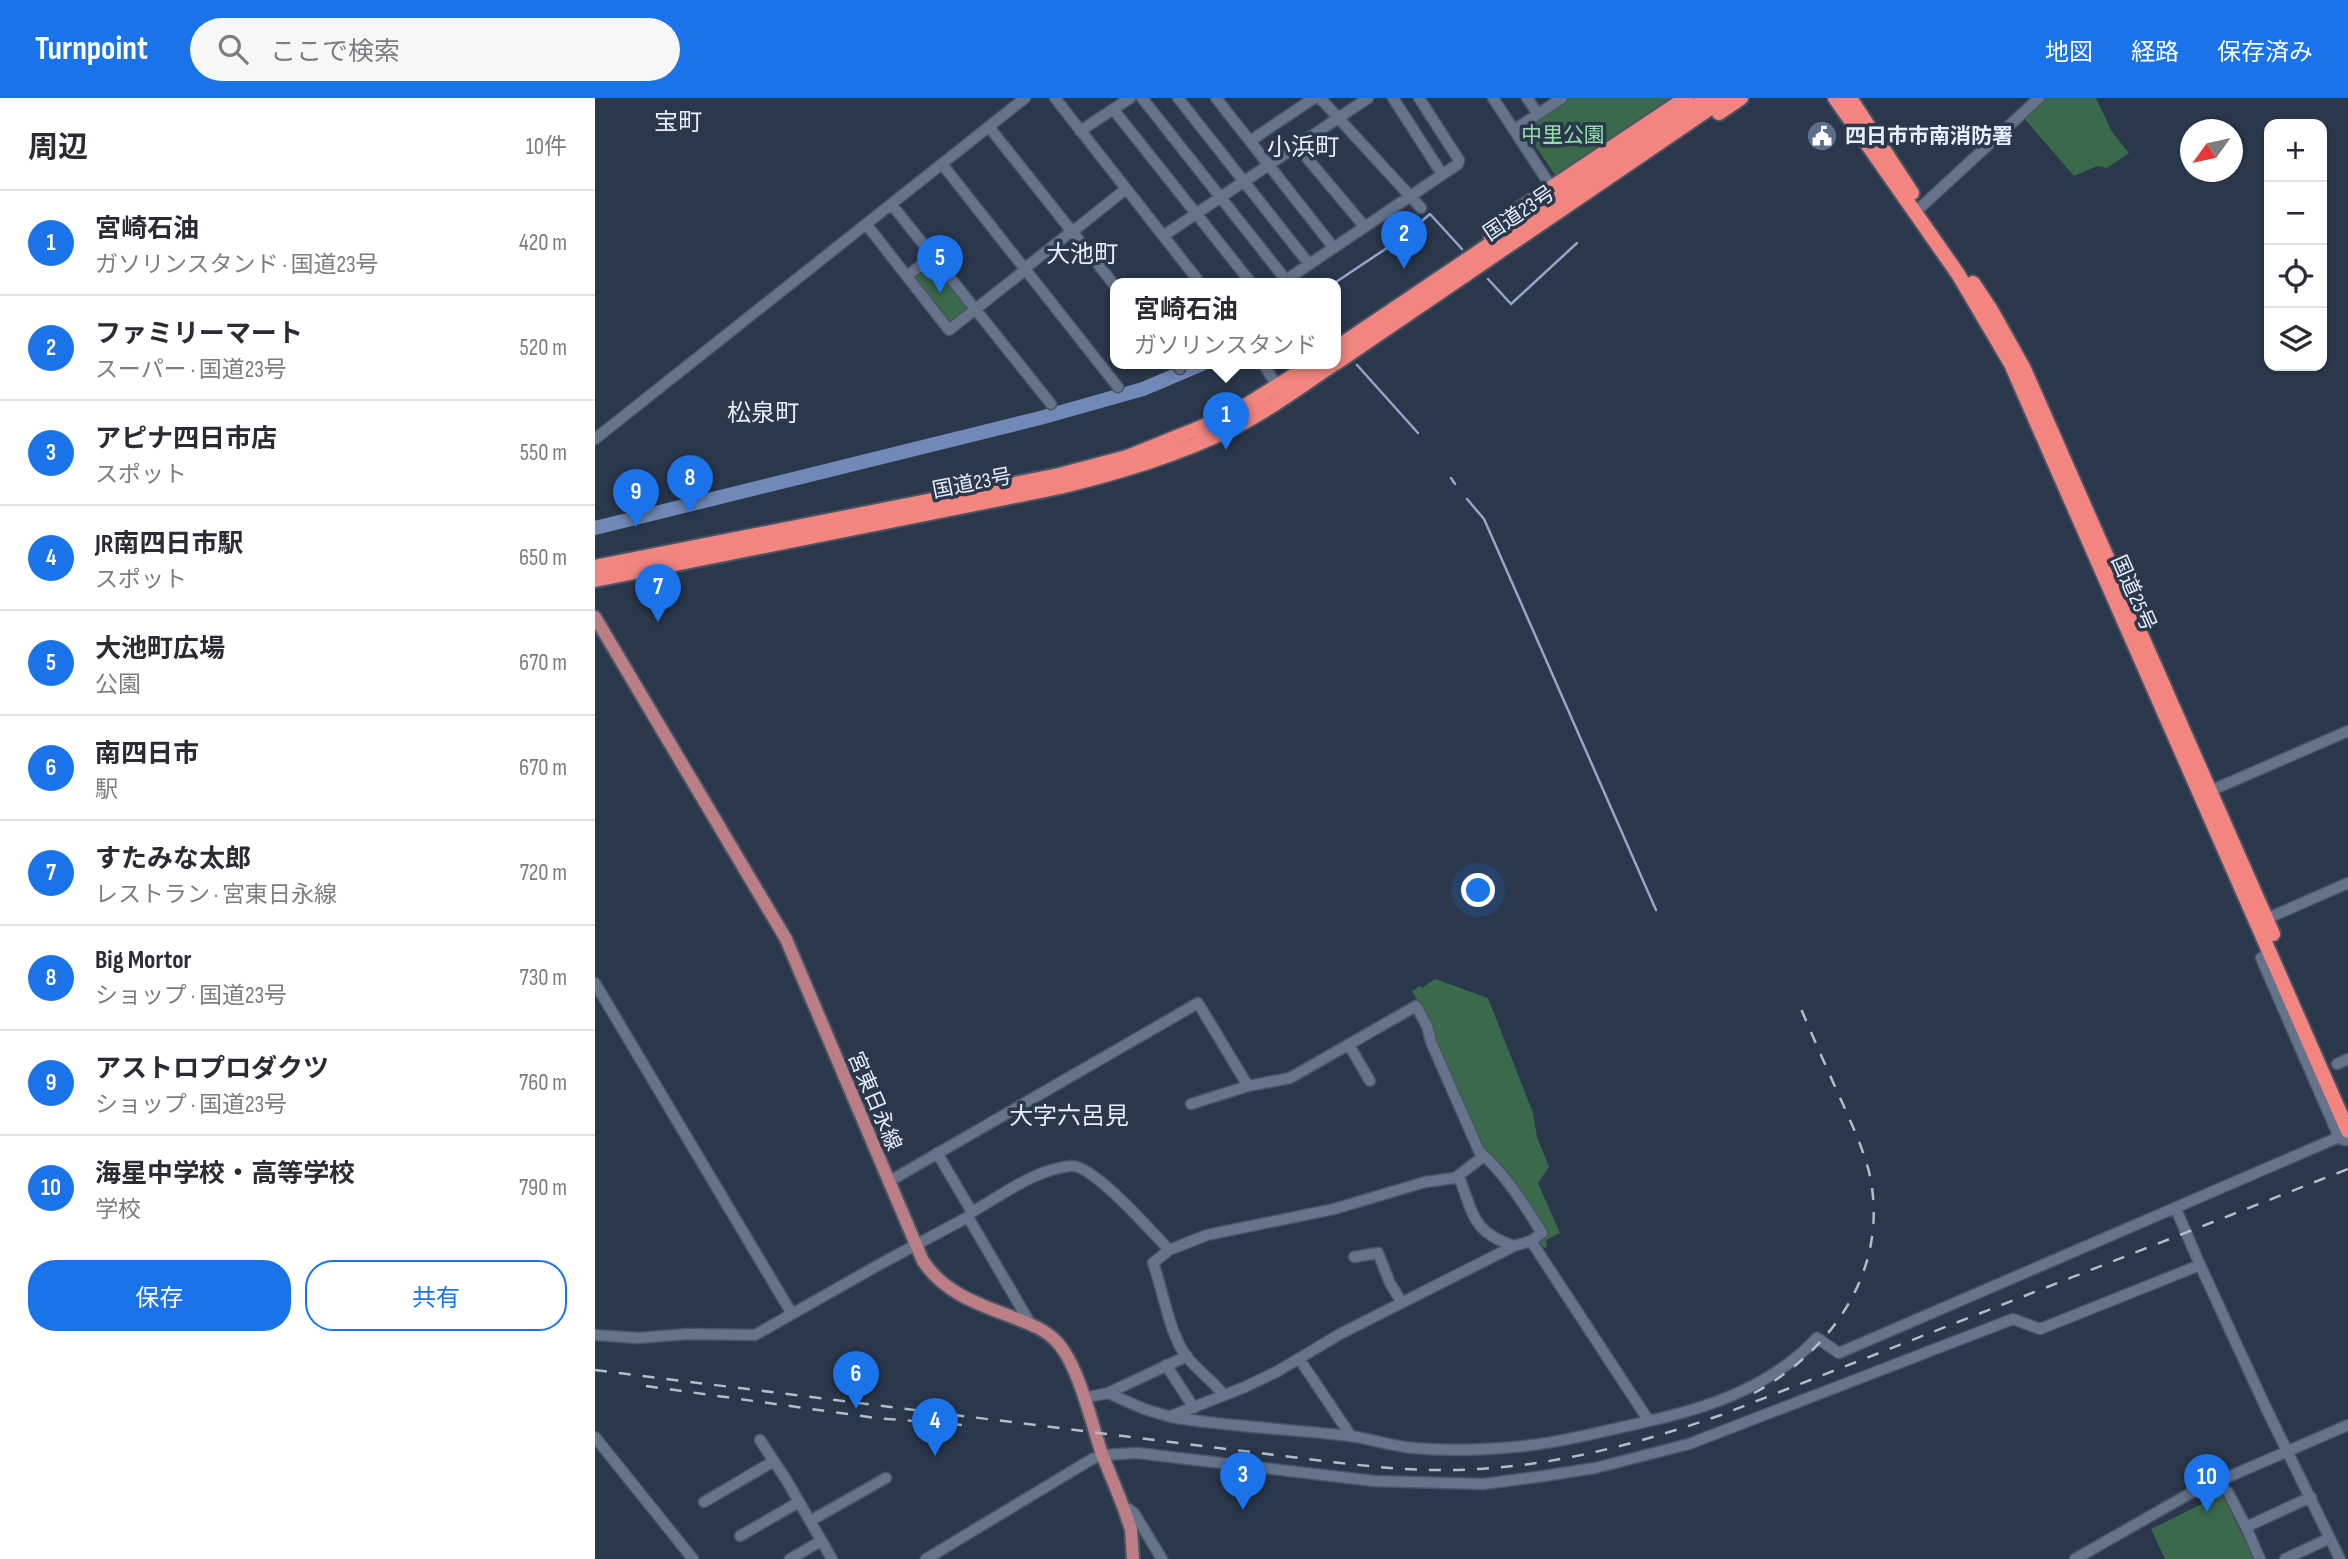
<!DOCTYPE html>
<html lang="ja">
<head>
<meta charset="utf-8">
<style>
	:root { --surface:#fff; --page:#f7f7f7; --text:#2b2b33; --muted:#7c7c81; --line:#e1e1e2; --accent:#1a73e8 }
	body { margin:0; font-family:"Sofia Sans Condensed","Noto Sans JP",sans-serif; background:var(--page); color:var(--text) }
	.controls { position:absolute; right:21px; top:21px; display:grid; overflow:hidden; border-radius:14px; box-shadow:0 2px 5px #0004 }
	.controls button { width:63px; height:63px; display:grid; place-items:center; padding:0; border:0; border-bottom:2px solid var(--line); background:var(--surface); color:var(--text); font:35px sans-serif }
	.compass { position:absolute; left:1585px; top:21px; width:63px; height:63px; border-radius:50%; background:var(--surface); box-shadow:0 2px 5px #0004; rotate:237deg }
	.you { position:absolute; left:884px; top:793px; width:24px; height:24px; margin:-18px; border:5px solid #fff; border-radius:50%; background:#1a73e8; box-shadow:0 0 0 10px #1a73e833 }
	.badge { display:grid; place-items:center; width:46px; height:46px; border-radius:50%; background:var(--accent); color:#fff; font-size:23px; font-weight:700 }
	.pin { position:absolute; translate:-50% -58px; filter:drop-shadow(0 2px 4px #0008) }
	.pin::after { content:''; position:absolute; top:37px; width:24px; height:21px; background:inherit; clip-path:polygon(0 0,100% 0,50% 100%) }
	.popup { position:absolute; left:515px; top:180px; width:231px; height:91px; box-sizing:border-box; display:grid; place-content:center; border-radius:14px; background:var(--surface); filter:drop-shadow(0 2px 5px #0005); font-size:23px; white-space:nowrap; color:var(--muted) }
	.popup b { font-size:26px; color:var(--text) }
	.popup::after { content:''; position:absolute; left:50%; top:100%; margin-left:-14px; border:14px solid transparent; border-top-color:var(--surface) }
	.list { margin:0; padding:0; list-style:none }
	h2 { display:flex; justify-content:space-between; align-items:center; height:91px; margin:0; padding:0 28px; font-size:30px }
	h2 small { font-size:23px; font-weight:400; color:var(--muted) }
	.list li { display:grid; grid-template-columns:46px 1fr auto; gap:21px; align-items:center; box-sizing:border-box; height:105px; padding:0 28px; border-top:2px solid var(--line) }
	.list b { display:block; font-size:26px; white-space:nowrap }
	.list p { margin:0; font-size:23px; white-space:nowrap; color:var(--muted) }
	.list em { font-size:23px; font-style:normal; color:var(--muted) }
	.actions { display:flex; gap:14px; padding:21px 28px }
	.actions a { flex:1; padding:16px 0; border:2px solid var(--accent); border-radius:28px; text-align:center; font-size:24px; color:var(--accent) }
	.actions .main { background:var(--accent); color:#fff }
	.icon { flex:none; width:38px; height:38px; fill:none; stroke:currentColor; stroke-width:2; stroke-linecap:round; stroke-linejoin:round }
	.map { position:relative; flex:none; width:1753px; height:1461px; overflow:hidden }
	header { display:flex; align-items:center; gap:42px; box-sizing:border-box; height:98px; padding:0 35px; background:var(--accent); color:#fff }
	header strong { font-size:33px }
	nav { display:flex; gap:38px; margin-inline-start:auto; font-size:24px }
	.search { width:490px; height:63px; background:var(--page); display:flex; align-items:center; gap:18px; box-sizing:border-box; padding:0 24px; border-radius:38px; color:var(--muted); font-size:26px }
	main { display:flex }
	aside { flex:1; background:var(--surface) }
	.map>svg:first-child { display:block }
</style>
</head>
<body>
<header>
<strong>Turnpoint</strong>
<div class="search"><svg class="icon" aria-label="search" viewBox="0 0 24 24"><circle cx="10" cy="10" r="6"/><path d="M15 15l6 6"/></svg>ここで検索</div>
<nav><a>地図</a><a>経路</a><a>保存済み</a></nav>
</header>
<main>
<aside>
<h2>周辺<small>10件</small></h2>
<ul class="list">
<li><span class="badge">1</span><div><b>宮崎石油</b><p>ガソリンスタンド · 国道23号</p></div><em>420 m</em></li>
<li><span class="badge">2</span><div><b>ファミリーマート</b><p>スーパー · 国道23号</p></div><em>520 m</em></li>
<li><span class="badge">3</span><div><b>アピナ四日市店</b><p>スポット</p></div><em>550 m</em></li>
<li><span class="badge">4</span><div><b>JR南四日市駅</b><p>スポット</p></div><em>650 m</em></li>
<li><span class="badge">5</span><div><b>大池町広場</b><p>公園</p></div><em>670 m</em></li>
<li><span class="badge">6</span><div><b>南四日市</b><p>駅</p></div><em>670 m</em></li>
<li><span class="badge">7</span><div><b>すたみな太郎</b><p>レストラン · 宮東日永線</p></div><em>720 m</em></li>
<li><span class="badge">8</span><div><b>Big Mortor</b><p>ショップ · 国道23号</p></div><em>730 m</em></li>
<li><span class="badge">9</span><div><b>アストロプロダクツ</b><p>ショップ · 国道23号</p></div><em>760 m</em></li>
<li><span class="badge">10</span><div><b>海星中学校・高等学校</b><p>学校</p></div><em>790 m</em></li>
</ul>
<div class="actions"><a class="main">保存</a><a>共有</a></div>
</aside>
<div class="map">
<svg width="1753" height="1461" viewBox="0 0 1753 1461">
	<rect width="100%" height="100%" fill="#2b374b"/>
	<!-- green -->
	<path fill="#3b694c" d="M 973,0 L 1075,0 L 960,77 L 928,30 Z
		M 1451,0 L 1501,0 L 1517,34 L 1534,55 L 1512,70 L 1502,68 L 1479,78 L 1428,19 Z
		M 337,163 L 373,209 L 373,213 L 355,226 L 318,178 Z
		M 840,881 L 893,900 L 938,1015 L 942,1039 L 954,1069 L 943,1085 L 965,1135 L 951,1142 L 952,1149 L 949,1150 L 944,1143 L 949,1137 C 931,1105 916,1073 887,1050 L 839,943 L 837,926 L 817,893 L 825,888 L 827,890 Z
		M 1627,1396 L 1659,1461 L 1570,1461 L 1556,1431 Z"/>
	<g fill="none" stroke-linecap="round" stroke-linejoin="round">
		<!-- stream -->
		<path stroke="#93a7cb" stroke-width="2.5" d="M 893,181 L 916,206 L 982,145
			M 738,186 L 807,140 L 835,116 L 867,151
			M 762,267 L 823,335
			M 856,380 L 860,386
			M 872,401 L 889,421 L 1061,812"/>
		<!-- river -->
		<path stroke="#7089b6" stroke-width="14" d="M 0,430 L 445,320 L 548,291 L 607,266"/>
		<!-- minor casing -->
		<g stroke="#4a5466" stroke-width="13">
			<path id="minor" d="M 460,0 L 606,186
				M 547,0 L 691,182
				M 583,0 L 714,166
				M 621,0 L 739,150
				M 725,0 L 826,110
				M 798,0 L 847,76
				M 898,0 L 957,90
				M 932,0 L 943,16
				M 518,11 L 657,186
				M 394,29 L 521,189
				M 919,32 L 967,0
				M 485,33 L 535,0
				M 655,43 L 719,0
				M 704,47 L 707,54 L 769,128
				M 347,66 L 523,289
				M 297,107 L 456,306
				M 1326,109 L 1444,0
				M 271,126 L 354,232 L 430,172
				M 477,134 L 531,91
				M 568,138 L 773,0
				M 429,171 L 477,133
				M 312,178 L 338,158
				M 685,186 L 863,66 L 864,62 L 824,0
				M 581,266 L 585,271
				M 668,266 L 686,293
				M 0,341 L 430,0
				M 1615,693 L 1753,633
				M 1671,821 L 1753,785
				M 1676,855 L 1666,860 L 1744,1039
				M 0,885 L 197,1216
				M 754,947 L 775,983
				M 1742,966 L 1753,961
				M 596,1006 L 653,988
				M 342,1055 L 377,1114
				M 864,1079 C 879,1117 877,1134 919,1148
				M 293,1084 L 603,905 L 653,988 L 695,980 L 821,908 L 832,928 L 836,944 L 884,1053 C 911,1077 928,1105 947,1135 L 936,1143 L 919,1148 L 745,1236 L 683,1273 L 650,1289 L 576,1318
				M 1581,1111 L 1605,1167 L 1671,1310 L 1745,1461
				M 373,1119 L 435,1225
				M 936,1143 L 1054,1323
				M 759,1159 L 783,1155 L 795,1185 L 807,1205
				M 0,1237 L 43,1240 L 93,1236 L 160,1237 L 287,1165 L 373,1119 L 377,1114 C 407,1097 441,1071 476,1068 C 498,1066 558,1135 574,1152
				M 705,1262 L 756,1338
				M 571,1267 L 599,1310
				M 513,1295 L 592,1258
				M 629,1297 C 618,1283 602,1272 591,1258 C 573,1232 569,1195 558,1165 L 574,1152 L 612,1137 L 739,1111 L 830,1084 L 860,1080 L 889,1058
				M 488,1300 L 513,1295 L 549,1311 L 576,1319 C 635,1329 696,1331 755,1338 C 776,1341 797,1348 818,1350 C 851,1353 886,1352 919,1349 C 965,1345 1009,1333 1054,1323 C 1116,1309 1177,1288 1222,1240 L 1244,1255 L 1744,1039 L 1749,1042 L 1753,1042
				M 0,1339 L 98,1461
				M 165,1342 L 192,1383 L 237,1461
				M 1633,1394 L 1651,1429
				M 109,1404 L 179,1363
				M 529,1411 L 534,1411 L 539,1415 L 567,1461
				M 215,1423 L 291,1380
				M 145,1438 L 204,1404
				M 195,1461 L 226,1443
				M 331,1461 L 497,1361 L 508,1357 L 542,1355 L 779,1383 L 888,1386 L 949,1378 L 1000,1370 L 1094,1346 L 1418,1221 L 1445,1231 L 1605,1167
				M 1480,1461 L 1594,1396 L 1753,1327
				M 1665,1461 L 1651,1429 L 1716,1399
				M 1690,1461 L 1735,1440"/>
		</g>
		<!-- major casing -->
		<g stroke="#4a5466" stroke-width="16">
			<path id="major" d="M 0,519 L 191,841 L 328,1163 C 349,1195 383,1206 417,1219 C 432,1225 448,1230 460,1242 C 483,1264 496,1324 507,1356 C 514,1374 522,1392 529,1411 L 536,1431 L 538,1461"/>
		</g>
		<!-- highway casing -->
		<g stroke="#4a5466" stroke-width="18">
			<path id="highway" d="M 1240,0 L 1363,176 L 1416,266 L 1753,1033
				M 1255,0 L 1317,95
				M 1124,15 L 1146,0
				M 896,139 L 923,112 L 1091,0
				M 1378,185 L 1396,212 L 1429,271 L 1678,836
				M 741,250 L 1112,0
				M 741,265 L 1130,0
				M 0,469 L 464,377 L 532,359 L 634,318 L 717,266
				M 0,482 L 465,389 C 525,374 583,357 638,330 C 674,312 706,288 739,266"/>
		</g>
		<!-- minor -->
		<use href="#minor" stroke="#66748b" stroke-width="10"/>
		<!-- major -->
		<use href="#major" stroke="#ba7e84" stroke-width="12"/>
		<!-- highway -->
		<use href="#highway" stroke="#f2857f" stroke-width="14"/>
		<!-- rail -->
		<path stroke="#b3bccb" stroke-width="2.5" stroke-dasharray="12 12" stroke-linecap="butt" d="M 0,1272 L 736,1364 C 772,1368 807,1372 843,1372 C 941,1373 1034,1349 1126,1317 L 1753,1071
			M 51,1288 L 281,1320 L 367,1327
			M 1159,1295 C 1239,1252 1296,1168 1274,1074 C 1268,1050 1257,1027 1247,1004 C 1232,971 1218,939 1204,906"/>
	</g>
	<!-- icons -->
	<defs>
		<g id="civic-disc" transform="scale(1.575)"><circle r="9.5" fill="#5c6f8a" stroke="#2b374b"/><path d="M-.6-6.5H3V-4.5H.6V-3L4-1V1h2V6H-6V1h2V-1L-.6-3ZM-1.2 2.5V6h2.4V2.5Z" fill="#fff"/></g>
	</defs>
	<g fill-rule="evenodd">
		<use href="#civic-disc" x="1227" y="38"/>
	</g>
	<g text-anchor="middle" stroke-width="7" stroke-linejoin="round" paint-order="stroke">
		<!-- park labels -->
		<g font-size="21" fill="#92dfad" stroke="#2b374b">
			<text x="968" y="44">中里公園</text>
		</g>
		<!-- poi labels -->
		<g font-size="21" font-weight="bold" fill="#e6eefb" stroke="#2b374b" text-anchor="start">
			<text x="1250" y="45">四日市市南消防署</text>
		</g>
		<!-- street labels -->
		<g font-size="21" fill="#e6eefb" stroke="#2b374b">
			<text transform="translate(924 115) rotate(-34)" y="7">国道23号</text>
			<text transform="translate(377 385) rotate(-11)" y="7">国道23号</text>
			<text transform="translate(1539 495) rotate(66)" y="7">国道25号</text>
			<text transform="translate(280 1003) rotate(67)" y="7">宮東日永線</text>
		</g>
		<!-- quarter labels -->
		<g font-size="24" fill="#e6eefb" stroke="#2b374b">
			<text x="83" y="32">宝町</text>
			<text x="708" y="57">小浜町</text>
			<text x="487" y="164">大池町</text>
			<text x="168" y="323">松泉町</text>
			<text x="474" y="1026">大字六呂見</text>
		</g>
	</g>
</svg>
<div class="controls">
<button>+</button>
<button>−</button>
<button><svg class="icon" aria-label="locate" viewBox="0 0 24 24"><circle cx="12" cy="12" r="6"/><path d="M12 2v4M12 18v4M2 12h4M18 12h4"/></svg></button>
<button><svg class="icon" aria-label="layers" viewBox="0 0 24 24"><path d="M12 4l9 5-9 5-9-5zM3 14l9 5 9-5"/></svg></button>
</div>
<svg class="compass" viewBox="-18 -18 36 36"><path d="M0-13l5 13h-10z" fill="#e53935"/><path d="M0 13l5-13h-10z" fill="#7c7c81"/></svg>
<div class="you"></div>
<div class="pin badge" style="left:631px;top:352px">1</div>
<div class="popup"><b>宮崎石油</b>ガソリンスタンド</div>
<div class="pin badge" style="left:809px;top:171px">2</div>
<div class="pin badge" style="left:648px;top:1412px">3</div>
<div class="pin badge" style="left:340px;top:1358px">4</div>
<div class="pin badge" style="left:345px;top:195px">5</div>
<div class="pin badge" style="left:261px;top:1311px">6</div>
<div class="pin badge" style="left:63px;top:524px">7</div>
<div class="pin badge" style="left:95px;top:415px">8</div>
<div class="pin badge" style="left:41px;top:429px">9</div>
<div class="pin badge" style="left:1612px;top:1414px">10</div>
</div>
</main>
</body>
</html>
